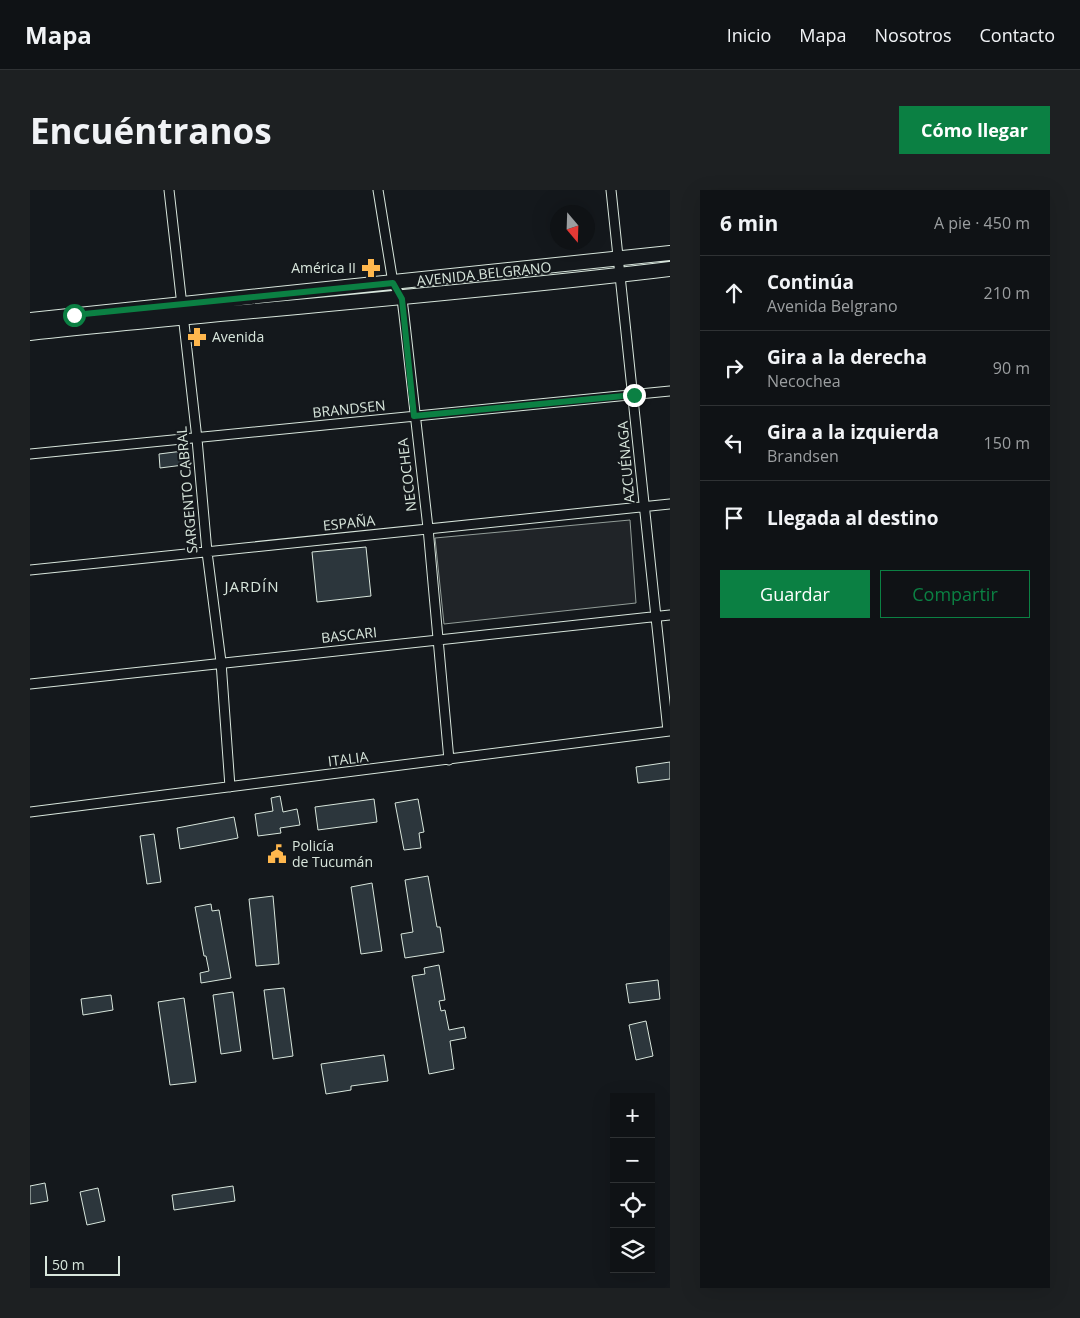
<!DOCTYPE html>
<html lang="es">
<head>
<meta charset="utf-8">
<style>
	:root { --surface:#0f1215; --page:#1d2022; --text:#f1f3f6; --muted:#9b9ea0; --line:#2f3234; --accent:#0b8043 }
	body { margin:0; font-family:"Open Sans",sans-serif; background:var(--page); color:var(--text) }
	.controls { position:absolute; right:15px; bottom:15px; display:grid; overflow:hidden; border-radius:0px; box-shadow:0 5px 20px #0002 }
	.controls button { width:45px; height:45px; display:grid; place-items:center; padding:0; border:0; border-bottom:1px solid var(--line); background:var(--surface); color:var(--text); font:25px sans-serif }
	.compass { position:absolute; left:520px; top:15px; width:45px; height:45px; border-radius:50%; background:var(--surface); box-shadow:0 5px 20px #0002; rotate:161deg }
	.scale { position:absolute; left:15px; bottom:12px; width:75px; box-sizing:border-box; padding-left:5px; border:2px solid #d8e6dc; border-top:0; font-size:14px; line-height:18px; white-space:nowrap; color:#d8e6dc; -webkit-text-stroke:4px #14181c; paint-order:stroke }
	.stop { position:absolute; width:15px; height:15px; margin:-11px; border:4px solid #0b8043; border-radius:50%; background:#fff }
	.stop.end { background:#0b8043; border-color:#fff; box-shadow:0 1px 5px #0008 }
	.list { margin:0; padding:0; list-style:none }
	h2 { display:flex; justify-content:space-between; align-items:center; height:65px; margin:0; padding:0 20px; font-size:21px }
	h2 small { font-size:16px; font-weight:400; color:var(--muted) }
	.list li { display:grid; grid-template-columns:32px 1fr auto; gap:15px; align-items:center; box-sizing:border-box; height:75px; padding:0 20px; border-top:1px solid var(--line) }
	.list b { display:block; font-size:19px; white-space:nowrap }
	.list p { margin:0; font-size:16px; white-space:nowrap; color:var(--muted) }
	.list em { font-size:16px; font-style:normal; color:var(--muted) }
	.actions { display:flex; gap:10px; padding:15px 20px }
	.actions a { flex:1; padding:11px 0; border:1px solid var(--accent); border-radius:0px; text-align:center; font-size:18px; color:var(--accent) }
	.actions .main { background:var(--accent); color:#fff }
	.icon { flex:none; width:28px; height:28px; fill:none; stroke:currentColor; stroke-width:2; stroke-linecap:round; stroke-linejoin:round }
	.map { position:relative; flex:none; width:640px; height:1098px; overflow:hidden; border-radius:0px }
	header { display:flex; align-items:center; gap:30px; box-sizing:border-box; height:70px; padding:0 25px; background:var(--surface); border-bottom:1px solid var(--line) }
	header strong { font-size:24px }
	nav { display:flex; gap:28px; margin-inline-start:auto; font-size:18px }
	.intro { display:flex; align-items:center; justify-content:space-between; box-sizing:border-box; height:120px; padding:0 30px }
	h1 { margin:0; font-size:35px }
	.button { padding:12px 22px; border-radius:0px; background:var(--accent); color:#fff; font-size:18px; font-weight:700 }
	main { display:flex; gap:30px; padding:0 30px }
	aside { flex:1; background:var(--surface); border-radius:0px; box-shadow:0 5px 20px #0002 }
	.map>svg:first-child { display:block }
</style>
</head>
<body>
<header>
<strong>Mapa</strong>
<nav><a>Inicio</a><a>Mapa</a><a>Nosotros</a><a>Contacto</a></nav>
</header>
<div class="intro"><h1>Encuéntranos</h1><a class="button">Cómo llegar</a></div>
<main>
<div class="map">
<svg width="640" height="1098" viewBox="0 0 640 1098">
	<rect width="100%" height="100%" fill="#14181c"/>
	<!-- green -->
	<path fill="#202428" stroke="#939e99" d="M 600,330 L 606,413 L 414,434 L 405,348 Z"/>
	<!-- building -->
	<path fill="#2c363c" stroke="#d8e6dc" d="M 153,261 L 160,269 L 161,274 L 130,278 L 129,264 Z
		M 336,357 L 341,406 L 287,412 L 282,362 Z
		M 640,572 L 640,589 L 608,593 L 606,577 Z
		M 250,606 L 253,622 L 267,619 L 270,635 L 250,638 L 251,643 L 228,646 L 225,624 L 243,621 L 241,608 Z
		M 344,609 L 347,632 L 288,640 L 285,617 Z
		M 388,609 L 394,642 L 389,643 L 391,658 L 374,660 L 365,613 Z
		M 204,627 L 208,648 L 150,659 L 147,638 Z
		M 124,644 L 131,692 L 117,694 L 110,646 Z
		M 398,686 L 407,737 L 410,737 L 414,762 L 375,768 L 371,744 L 383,742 L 375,690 Z
		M 342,693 L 352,761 L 331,764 L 321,697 Z
		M 243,706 L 249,774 L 226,776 L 219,709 Z
		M 181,714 L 182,721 L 189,720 L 201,788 L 171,793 L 170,783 L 179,781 L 176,766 L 174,766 L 165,717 Z
		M 409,775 L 415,810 L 409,811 L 411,821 L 415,820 L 419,840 L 434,837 L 436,848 L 420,851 L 424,879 L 399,884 L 382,786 L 395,784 L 394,778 Z
		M 628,790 L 630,809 L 599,813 L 596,794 Z
		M 254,798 L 263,866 L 243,869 L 234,800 Z
		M 203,802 L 211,861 L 191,864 L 183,805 Z
		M 81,805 L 83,820 L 53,825 L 51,809 Z
		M 154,808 L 166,892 L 140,895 L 128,812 Z
		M 616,831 L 623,866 L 606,870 L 599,835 Z
		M 354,865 L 358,891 L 321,896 L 321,900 L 296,904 L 291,874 Z
		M 15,993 L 18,1011 L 0,1014 L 0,996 Z
		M 203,996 L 205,1011 L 144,1020 L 142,1005 Z
		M 68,998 L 75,1031 L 57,1035 L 50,1002 Z"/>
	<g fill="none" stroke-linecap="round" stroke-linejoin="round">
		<!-- minor casing -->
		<g stroke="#d8e6dc" stroke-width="11">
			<path id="minor" d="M 139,0 L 167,249 L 177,362 L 191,472 L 200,597
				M 348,0 L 363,93 L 372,109 L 374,125 L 398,338 L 419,570
				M 581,0 L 638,541
				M 0,264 L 640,201
				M 0,380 L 640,314
				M 0,494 L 640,425
				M 0,622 L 640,541"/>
		</g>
		<!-- primary casing -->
		<g stroke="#d8e6dc" stroke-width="16">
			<path id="primary" d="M 0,130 L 640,63
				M 0,143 C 213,120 427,105 640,79"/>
		</g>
		<!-- minor -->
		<use href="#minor" stroke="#14181c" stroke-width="9"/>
		<!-- primary -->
		<use href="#primary" stroke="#14181c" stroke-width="14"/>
	</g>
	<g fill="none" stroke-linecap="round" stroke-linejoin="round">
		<!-- route -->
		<path stroke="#0b8043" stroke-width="6" d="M 44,125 L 363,93 L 372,109 L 384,226 L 604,205"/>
	</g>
	<!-- icons -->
	<defs>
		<g id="pharmacy-bare" transform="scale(1.5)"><path d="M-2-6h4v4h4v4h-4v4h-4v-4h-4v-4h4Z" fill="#ffb74d" stroke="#14181c" stroke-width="2.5" paint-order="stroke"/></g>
		<g id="civic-bare" transform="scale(1.5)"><path d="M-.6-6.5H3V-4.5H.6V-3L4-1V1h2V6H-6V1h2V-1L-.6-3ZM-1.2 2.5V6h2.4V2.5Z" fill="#ffb74d" stroke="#14181c" stroke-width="2.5" paint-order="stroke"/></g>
	</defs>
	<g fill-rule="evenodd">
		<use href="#pharmacy-bare" x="341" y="78"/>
		<use href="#pharmacy-bare" x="167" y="147"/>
		<use href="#civic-bare" x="247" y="664"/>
	</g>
	<g text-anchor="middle" stroke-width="4" stroke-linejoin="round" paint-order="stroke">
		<!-- poi labels -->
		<g font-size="14" fill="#d8e6dc" stroke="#14181c" text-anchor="start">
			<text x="326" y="83" text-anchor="end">América II</text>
			<text x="182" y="152">Avenida</text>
			<text x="262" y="661">Policía<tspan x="262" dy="16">de Tucumán</tspan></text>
		</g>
		<!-- street labels -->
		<g font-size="14" fill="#d8e6dc" stroke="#14181c">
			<text transform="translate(454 84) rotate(-6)" y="5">AVENIDA BELGRANO</text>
			<text transform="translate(319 219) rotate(-6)" y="5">BRANDSEN</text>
			<text transform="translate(596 272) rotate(-95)" y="5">AZCUÉNAGA</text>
			<text transform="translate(377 285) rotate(-97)" y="5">NECOCHEA</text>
			<text transform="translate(157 300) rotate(-95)" y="5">SARGENTO CABRAL</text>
			<text transform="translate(319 333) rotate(-6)" y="5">ESPAÑA</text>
			<text transform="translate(319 445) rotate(-6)" y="5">BASCARI</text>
			<text transform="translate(318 569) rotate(-7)" y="5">ITALIA</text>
		</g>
		<!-- neighbourhood labels -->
		<g font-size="15" letter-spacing="1" fill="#d8e6dc" stroke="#14181c">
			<text x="222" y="402">JARDÍN</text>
		</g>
	</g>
</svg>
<div class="controls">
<button>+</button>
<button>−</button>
<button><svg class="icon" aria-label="locate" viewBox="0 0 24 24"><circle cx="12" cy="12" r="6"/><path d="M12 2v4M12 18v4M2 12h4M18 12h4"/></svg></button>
<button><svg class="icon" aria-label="layers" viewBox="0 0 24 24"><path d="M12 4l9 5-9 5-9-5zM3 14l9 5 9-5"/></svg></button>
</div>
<svg class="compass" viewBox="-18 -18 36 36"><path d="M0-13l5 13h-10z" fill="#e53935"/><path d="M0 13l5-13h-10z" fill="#9b9ea0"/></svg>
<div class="scale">50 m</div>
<div class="stop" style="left:44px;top:125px"></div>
<div class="stop end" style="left:604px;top:205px"></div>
</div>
<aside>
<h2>6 min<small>A pie · 450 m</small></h2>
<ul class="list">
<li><svg class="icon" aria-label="ahead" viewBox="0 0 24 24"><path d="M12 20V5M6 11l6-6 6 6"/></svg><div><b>Continúa</b><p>Avenida Belgrano</p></div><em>210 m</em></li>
<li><svg class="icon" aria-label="right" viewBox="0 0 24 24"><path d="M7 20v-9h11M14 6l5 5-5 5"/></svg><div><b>Gira a la derecha</b><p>Necochea</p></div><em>90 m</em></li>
<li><svg class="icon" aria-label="left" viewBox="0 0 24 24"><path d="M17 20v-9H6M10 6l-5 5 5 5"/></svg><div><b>Gira a la izquierda</b><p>Brandsen</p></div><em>150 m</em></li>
<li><svg class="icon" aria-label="arrive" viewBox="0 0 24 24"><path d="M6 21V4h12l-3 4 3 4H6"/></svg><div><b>Llegada al destino</b></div></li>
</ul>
<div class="actions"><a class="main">Guardar</a><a>Compartir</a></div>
</aside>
</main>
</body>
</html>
